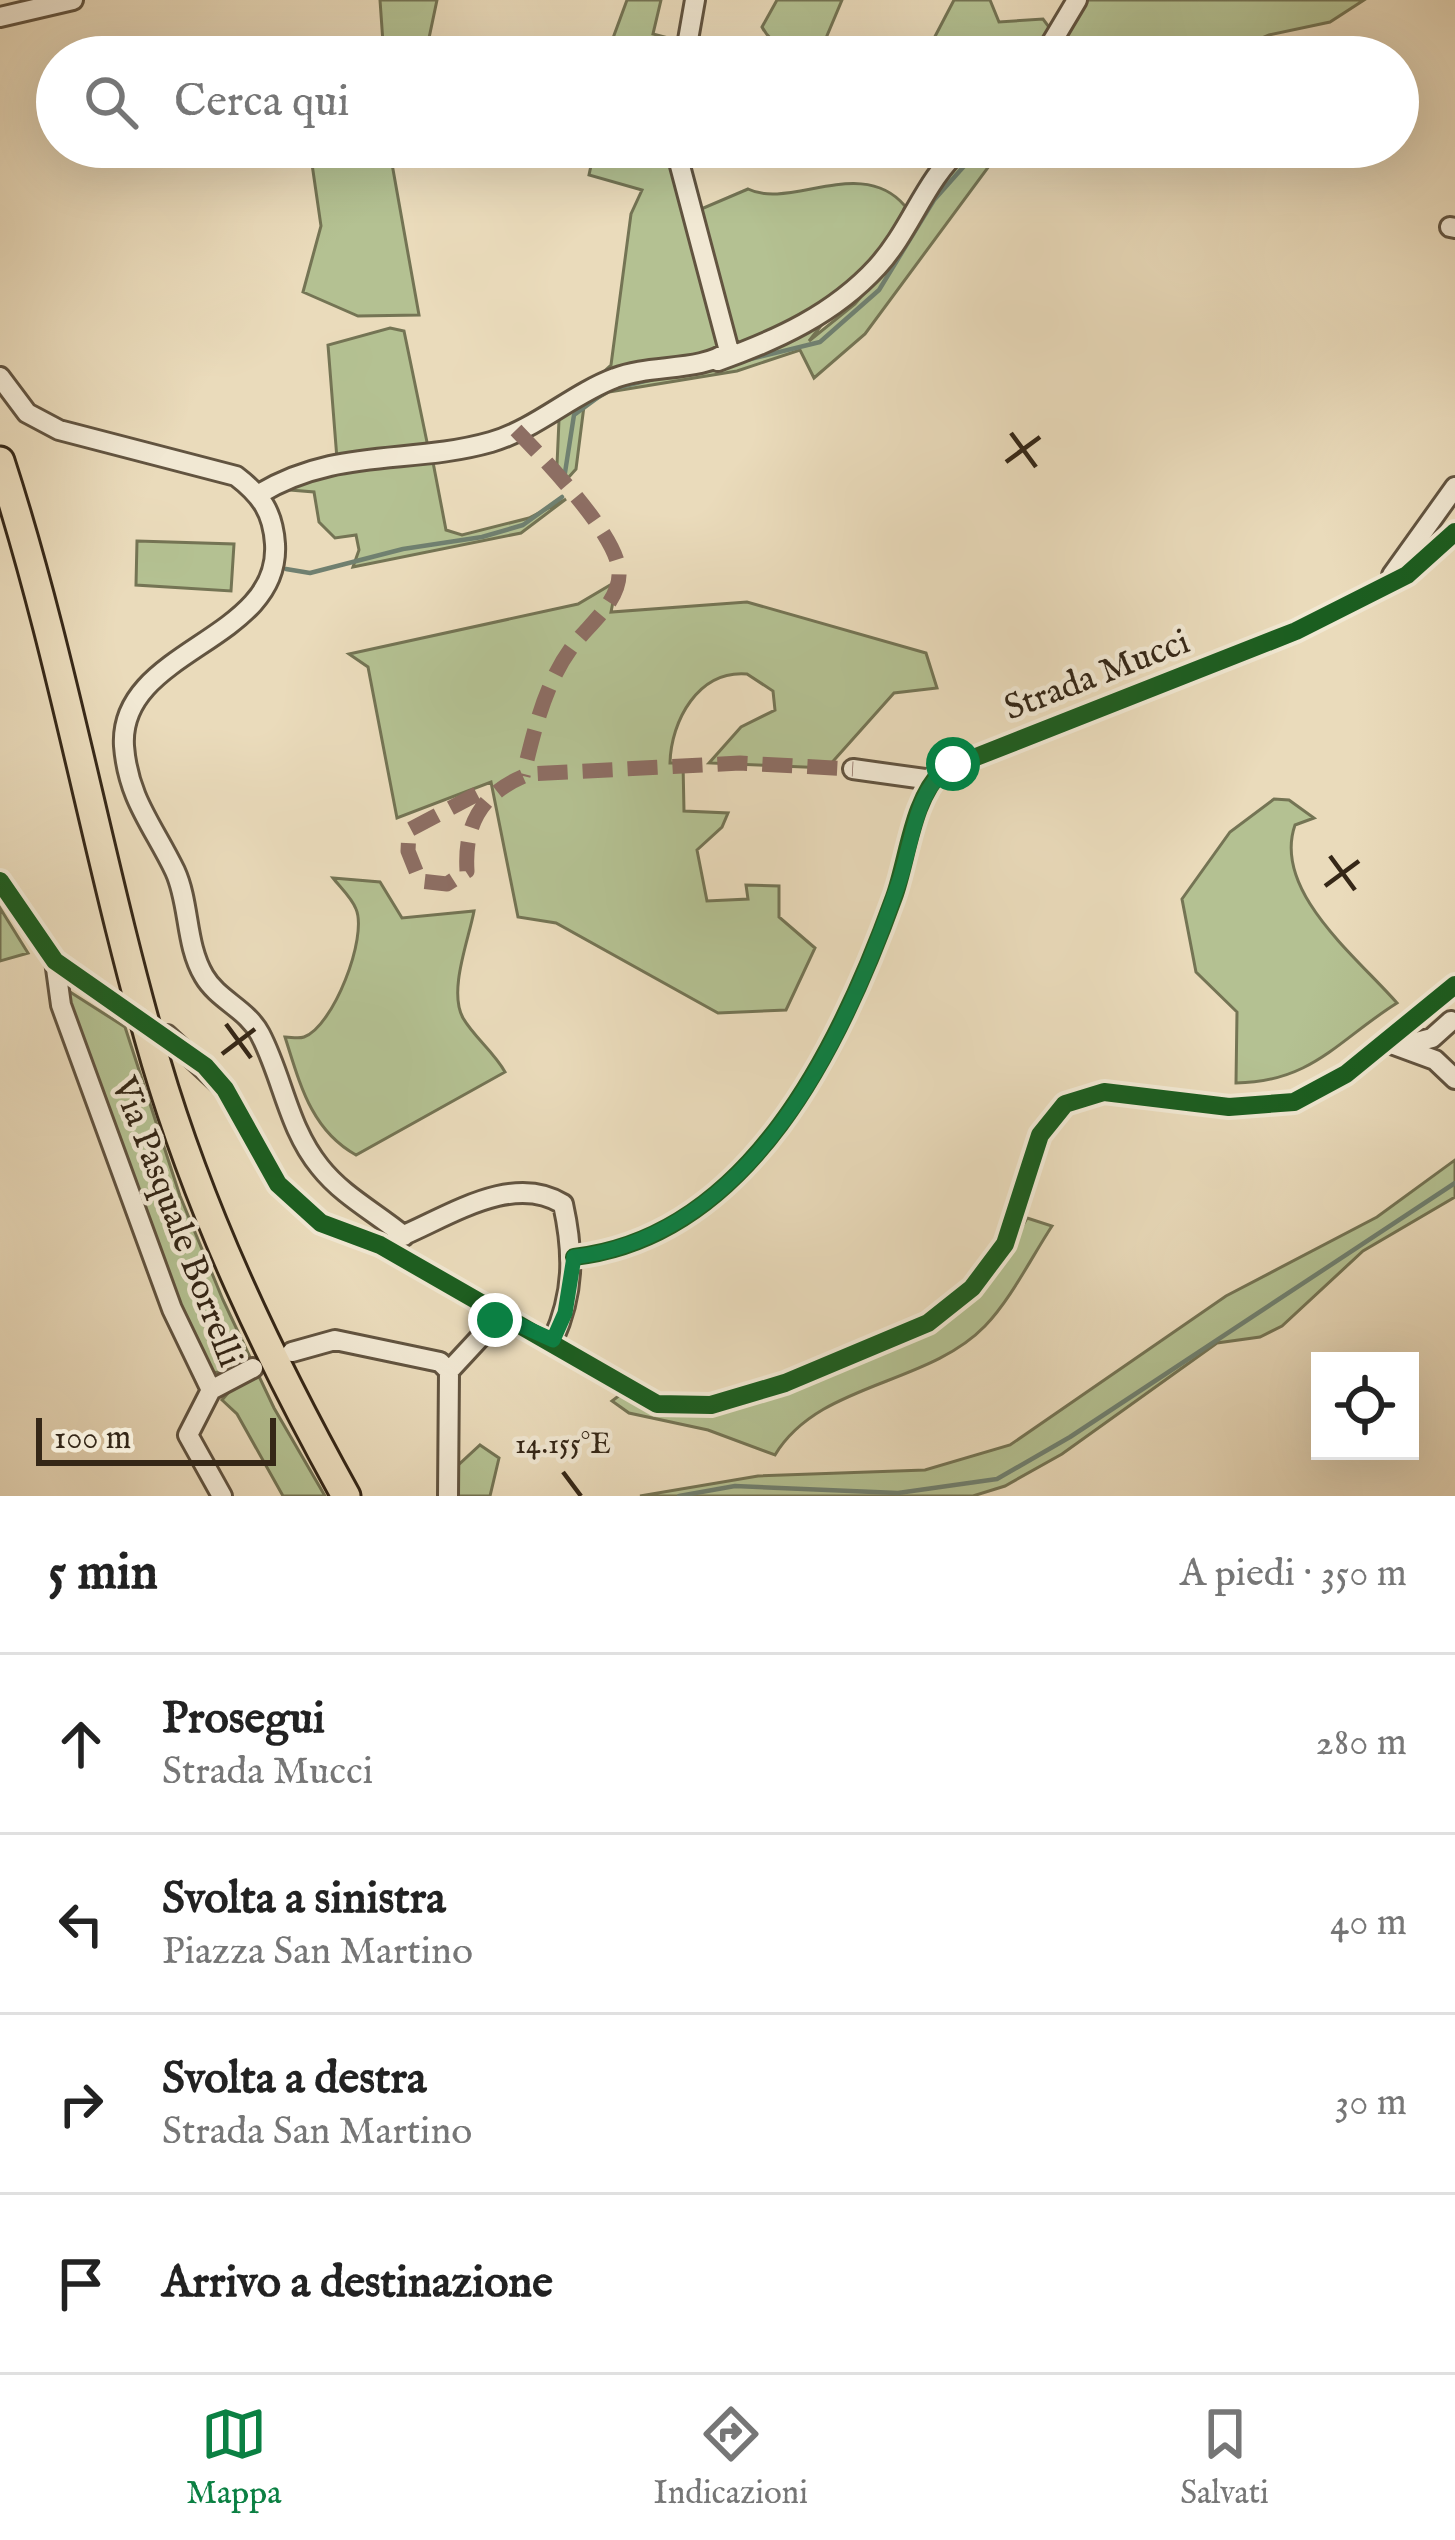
<!DOCTYPE html>
<html lang="it">
<head>
<meta charset="utf-8">
<style>
	:root { --surface:#fff; --page:#f6f6f6; --text:#222; --muted:#767676; --line:#e0e0e0; --accent:#0b8043 }
	body { margin:0; font-family:"IM FELL English",serif; background:var(--page); color:var(--text) }
	.controls { position:absolute; right:36px; bottom:36px; display:grid; overflow:hidden; border-radius:0px; box-shadow:0 12px 48px #0002 }
	.controls button { width:108px; height:108px; display:grid; place-items:center; padding:0; border:0; border-bottom:3px solid var(--line); background:var(--surface); color:var(--text); font:60px sans-serif }
	.scale { position:absolute; left:36px; bottom:30px; width:240px; box-sizing:border-box; padding-left:12px; border:6px solid #352717; border-top:0; font-size:33px; line-height:42px; white-space:nowrap; color:#352717; -webkit-text-stroke:9px #f1e8d3; paint-order:stroke }
	.stop { position:absolute; width:36px; height:36px; margin:-27px; border:9px solid #0b8043; border-radius:50%; background:#fff }
	.stop.end { background:#0b8043; border-color:#fff; box-shadow:0 3px 12px #0008 }
	.list { margin:0; padding:0; list-style:none }
	h2 { display:flex; justify-content:space-between; align-items:center; height:156px; margin:0; padding:0 48px; font-size:51px }
	h2 small { font-size:39px; font-weight:400; color:var(--muted) }
	.list li { display:grid; grid-template-columns:78px 1fr auto; gap:36px; align-items:center; box-sizing:border-box; height:180px; padding:0 48px; border-top:3px solid var(--line) }
	.list b { display:block; font-size:45px; white-space:nowrap }
	.list p { margin:0; font-size:39px; white-space:nowrap; color:var(--muted) }
	.list em { font-size:39px; font-style:normal; color:var(--muted) }
	.icon { flex:none; width:66px; height:66px; fill:none; stroke:currentColor; stroke-width:2; stroke-linecap:round; stroke-linejoin:round }
	.map { position:relative; flex:none; width:1455px; height:1496px; overflow:hidden }
	.search { position:absolute; background:var(--surface); box-shadow:0 12px 48px #0002; left:36px; right:36px; top:36px; height:132px; display:flex; align-items:center; gap:30px; box-sizing:border-box; padding:0 42px; border-radius:66px; color:var(--muted); font-size:45px }
	.sheet { height:876px; background:var(--surface) }
	nav { display:flex; justify-content:space-around; align-items:center; box-sizing:border-box; height:168px; border-top:3px solid var(--line); background:var(--surface); font-size:33px; color:var(--muted) }
	nav a { display:grid; justify-items:center; gap:6px }
	nav .on { color:var(--accent) }
	.map>svg:first-child { display:block }
</style>
</head>
<body>
<div class="map">
<svg width="1455" height="1496" viewBox="0 0 1455 1496">
	<rect width="100%" height="100%" fill="#eadbbb"/>
	<filter id="stains"><feTurbulence type="fractalNoise" baseFrequency=".00167" numOctaves="4"/><feColorMatrix values="0 0 0 0 .2 0 0 0 0 .09 0 0 0 0 .02 0 0 0 .5 -.17"/></filter>
	<radialGradient id="worn" r=".72"><stop offset=".6" stop-color="#630" stop-opacity="0"/><stop offset="1" stop-color="#630" stop-opacity=".3"/></radialGradient>
	<!-- green -->
	<path fill="#b4c192" stroke="#747454" stroke-width="3" d="M 380,0 L 437,0 L 425,57 L 384,57 Z
		M 627,0 L 661,0 L 653,34 L 684,42 L 681,57 L 646,57 L 648,49 L 613,38 Z
		M 777,0 L 842,0 L 818,57 C 796,57 772,46 762,27 Z
		M 954,0 L 990,0 L 999,22 L 1043,19 L 1052,31 L 1037,57 L 942,57 L 930,46 Z
		M 1083,0 L 1364,0 L 1330,22 L 1269,35 L 1218,57 L 1048,57 Z
		M 389,147 L 419,315 L 358,316 L 303,292 L 321,226 L 312,164 L 389,154 Z
		M 595,147 L 673,147 L 699,210 L 748,189 C 790,210 862,155 905,206 L 898,227 L 809,341 L 855,304 L 887,266 L 928,197 L 970,147 L 1017,147 L 989,166 L 865,334 L 814,378 L 800,350 L 737,371 L 609,392 L 584,406 L 576,469 L 568,478 L 557,465 L 559,420 L 546,425 L 611,365 L 631,214 L 642,190 L 589,175 Z
		M 390,328 L 404,331 L 428,447 L 337,459 L 328,345 Z
		M 432,457 L 446,530 L 462,535 L 529,518 L 566,499 L 521,533 L 353,567 L 359,550 L 356,535 L 335,538 L 319,522 L 314,492 L 290,490 L 303,479 Z
		M 137,541 L 234,544 L 231,591 L 136,585 Z
		M 617,581 L 611,612 L 747,602 L 926,653 L 937,688 L 894,693 L 827,768 L 709,763 L 741,727 L 775,710 L 773,691 L 747,674 C 698,670 671,721 670,763 L 683,763 L 684,811 L 728,813 L 722,827 L 697,850 L 707,901 L 748,899 L 746,885 L 779,886 L 779,917 L 815,948 L 786,1010 L 718,1013 L 556,923 L 518,917 L 491,782 L 397,818 L 368,667 L 349,654 L 578,604 Z
		M 1274,799 L 1289,800 L 1314,818 L 1295,825 C 1272,891 1357,957 1397,1003 C 1338,1040 1312,1082 1236,1083 L 1237,1012 L 1196,972 L 1182,899 L 1230,832 Z
		M 333,878 L 380,882 L 402,918 L 474,911 C 469,939 448,991 463,1018 C 474,1037 494,1052 505,1072 L 356,1155 C 311,1130 300,1084 285,1037 C 291,1037 298,1039 304,1037 C 333,1027 368,937 356,909 C 352,898 340,887 333,878 Z
		M 0,908 L 28,953 L 0,961 Z
		M 56,983 L 125,1027 L 180,1196 L 223,1300 L 274,1408 L 325,1496 L 283,1496 L 237,1414 L 222,1400 L 233,1387 L 219,1372 L 200,1374 Z
		M 1455,1160 L 1455,1197 L 1363,1251 L 1282,1326 L 1260,1337 L 1217,1343 L 1062,1454 L 1005,1486 L 973,1496 L 640,1496 L 758,1476 L 925,1470 L 1010,1445 L 1226,1296 L 1377,1217 Z
		M 1027,1218 L 1052,1226 C 1031,1258 1011,1299 985,1326 C 927,1386 819,1382 775,1455 L 708,1430 L 629,1413 L 612,1401 L 629,1388 C 655,1403 676,1408 707,1406 C 741,1404 936,1329 964,1307 C 993,1284 1009,1250 1027,1218 Z
		M 480,1445 L 499,1458 L 490,1496 L 451,1496 L 454,1469 Z"/>
	<g fill="none" stroke-linecap="round" stroke-linejoin="round">
		<!-- stream -->
		<path stroke="#708070" stroke-width="4.5" d="M 694,373 L 820,342 L 879,290 L 934,200 L 981,147
			M 564,479 L 574,415 L 608,390 L 653,379
			M 286,569 L 310,573 L 403,549 L 482,537 L 523,525 L 562,497
			M 679,1496 L 735,1486 L 898,1493 L 997,1479 L 1070,1437 L 1455,1183"/>
		<!-- minor casing -->
		<g stroke="#625440" stroke-width="24">
			<path id="minor" d="M 0,17 L 73,0
				M 685,57 L 695,0
				M 1043,57 L 1077,0
				M 1450,227 L 1455,228
				M 718,361 C 777,340 834,314 877,267 C 911,230 924,181 962,147
				M 0,377 L 27,413 L 59,430 L 236,476 C 261,495 273,512 275,544 C 281,642 118,649 124,746 C 128,799 154,827 175,871 C 190,904 185,944 204,976 C 218,1000 247,1009 260,1034 C 283,1078 288,1128 320,1167 C 343,1196 375,1212 404,1236
				M 259,494 C 337,447 410,465 491,442 C 536,429 572,394 615,378 C 650,364 702,372 729,351 L 675,147
				M 1392,575 L 1455,487
				M 853,769 L 932,780
				M 0,881 L 55,961 L 110,999
				M 55,961 L 61,1005 L 172,1309 L 211,1390 L 188,1435 L 222,1496
				M 167,1035 L 225,1089 L 278,1184 L 321,1223 L 380,1245 L 657,1404 L 711,1405 L 785,1383 L 928,1323 L 972,1288 L 1005,1244 L 1040,1135 L 1065,1104 L 1104,1092 L 1229,1107 L 1294,1102 L 1346,1074 L 1455,985
				M 1386,1042 L 1435,1060 L 1455,1079
				M 1401,1046 L 1432,1038 L 1451,1021
				M 397,1238 C 448,1217 512,1172 563,1204 C 574,1254 574,1293 553,1340
				M 574,1257 C 750,1237 841,1044 894,897 C 908,858 912,799 943,770 L 1296,631 L 1407,575 L 1455,532
				M 292,1352 L 335,1340 L 440,1362 L 449,1371
				M 211,1390 L 253,1368
				M 448,1496 L 449,1371 L 500,1316"/>
		</g>
		<!-- highway casing -->
		<g stroke="#352717" stroke-width="33">
			<path id="highway" d="M 0,461 C 64,658 98,863 156,1062 C 201,1215 269,1357 346,1496"/>
		</g>
		<!-- minor -->
		<use href="#minor" stroke="#f1e8d3" stroke-width="18"/>
		<!-- highway -->
		<use href="#highway" stroke="#eadbbb" stroke-width="27"/>
		<!-- quiet -->
		<path stroke="#8d6e63" stroke-width="15" stroke-dasharray="30 15" stroke-linecap="butt" d="M 516,430 C 542,457 617,534 619,571 C 621,601 588,625 572,647 C 544,685 534,732 523,776
			M 477,794 L 409,830 L 408,851 L 420,881 L 447,884 L 467,871 C 464,822 483,792 529,774 L 740,763 L 853,769"/>
		<!-- cycleway casing -->
		<g stroke="#f1e8d3" stroke-width="26">
			<path id="cycleway" d="M 0,881 L 55,961 L 205,1066 L 225,1089 L 278,1184 L 321,1223 L 380,1245 L 657,1404 L 711,1405 L 785,1383 L 928,1323 L 972,1288 L 1005,1244 L 1040,1135 L 1065,1104 L 1104,1092 L 1229,1107 L 1294,1102 L 1346,1074 L 1455,985
				M 574,1257 C 750,1237 841,1044 894,897 C 908,858 912,799 943,770 L 1296,631 L 1407,575 L 1455,532"/>
		</g>
		<!-- cycleway -->
		<use href="#cycleway" stroke="#1b5e20" stroke-width="18"/>
	</g>
	<g fill="none" stroke-linecap="round" stroke-linejoin="round">
		<!-- route -->
		<path stroke="#0b8043" stroke-width="15" d="M 495,1320 L 500,1316 L 553,1340 L 565,1313 L 574,1257 C 755,1235 846,1036 898,885 C 913,844 914,788 953,764"/>
	</g>
	<!-- ticks -->
	<path fill="none" stroke="#352717" stroke-width="4.5" d="M 1011,433 L 1036,467M 1006,462 L 1040,437M 1330,856 L 1355,890M 1325,886 L 1359,861M 226,1024 L 251,1058M 222,1054 L 255,1029M 563,1472 L 581,1496"/>
	<g text-anchor="middle" stroke-width="9" stroke-linejoin="round" paint-order="stroke">
		<!-- street labels -->
		<g font-size="36" fill="#352717" stroke="#f1e8d3">
			<text transform="translate(1096 673) rotate(-21)" y="13">Strada Mucci</text>
			<text transform="translate(179 1221) rotate(69)" y="13">Via Pasquale Borrelli</text>
		</g>
	</g>
	<g font-size="30" text-anchor="middle" fill="#352717" stroke="#f1e8d3" stroke-width="9" stroke-linejoin="round" paint-order="stroke">
		<text x="563" y="1453">14.155°E</text>
	</g>
	<rect width="100%" height="100%" filter="url(#stains)"/>
	<rect width="100%" height="100%" fill="url(#worn)"/>
</svg>
<div class="controls">
<button><svg class="icon" aria-label="locate" viewBox="0 0 24 24"><circle cx="12" cy="12" r="6"/><path d="M12 2v4M12 18v4M2 12h4M18 12h4"/></svg></button>
</div>
<div class="scale">100 m</div>
<div class="stop" style="left:953px;top:764px"></div>
<div class="stop end" style="left:495px;top:1320px"></div>
<div class="search"><svg class="icon" aria-label="search" viewBox="0 0 24 24"><circle cx="10" cy="10" r="6"/><path d="M15 15l6 6"/></svg>Cerca qui</div>
</div>
<section class="sheet">
<h2>5 min<small>A piedi · 350 m</small></h2>
<ul class="list">
<li><svg class="icon" aria-label="ahead" viewBox="0 0 24 24"><path d="M12 20V5M6 11l6-6 6 6"/></svg><div><b>Prosegui</b><p>Strada Mucci</p></div><em>280 m</em></li>
<li><svg class="icon" aria-label="left" viewBox="0 0 24 24"><path d="M17 20v-9H6M10 6l-5 5 5 5"/></svg><div><b>Svolta a sinistra</b><p>Piazza San Martino</p></div><em>40 m</em></li>
<li><svg class="icon" aria-label="right" viewBox="0 0 24 24"><path d="M7 20v-9h11M14 6l5 5-5 5"/></svg><div><b>Svolta a destra</b><p>Strada San Martino</p></div><em>30 m</em></li>
<li><svg class="icon" aria-label="arrive" viewBox="0 0 24 24"><path d="M6 21V4h12l-3 4 3 4H6"/></svg><div><b>Arrivo a destinazione</b></div></li>
</ul>
</section>
<nav>
<a class="on"><svg class="icon" aria-label="map" viewBox="0 0 24 24"><path d="M3 6l6-2 6 2 6-2v14l-6 2-6-2-6 2zM9 4v14M15 6v14"/></svg>Mappa</a>
<a><svg class="icon" aria-label="directions" viewBox="0 0 24 24"><path d="M12 3l9 9-9 9-9-9zM9 14v-3h6M13 9l2 2-2 2"/></svg>Indicazioni</a>
<a><svg class="icon" aria-label="saved" viewBox="0 0 24 24"><path d="M7 4h10v16l-5-4-5 4z"/></svg>Salvati</a>
</nav>
</body>
</html>
